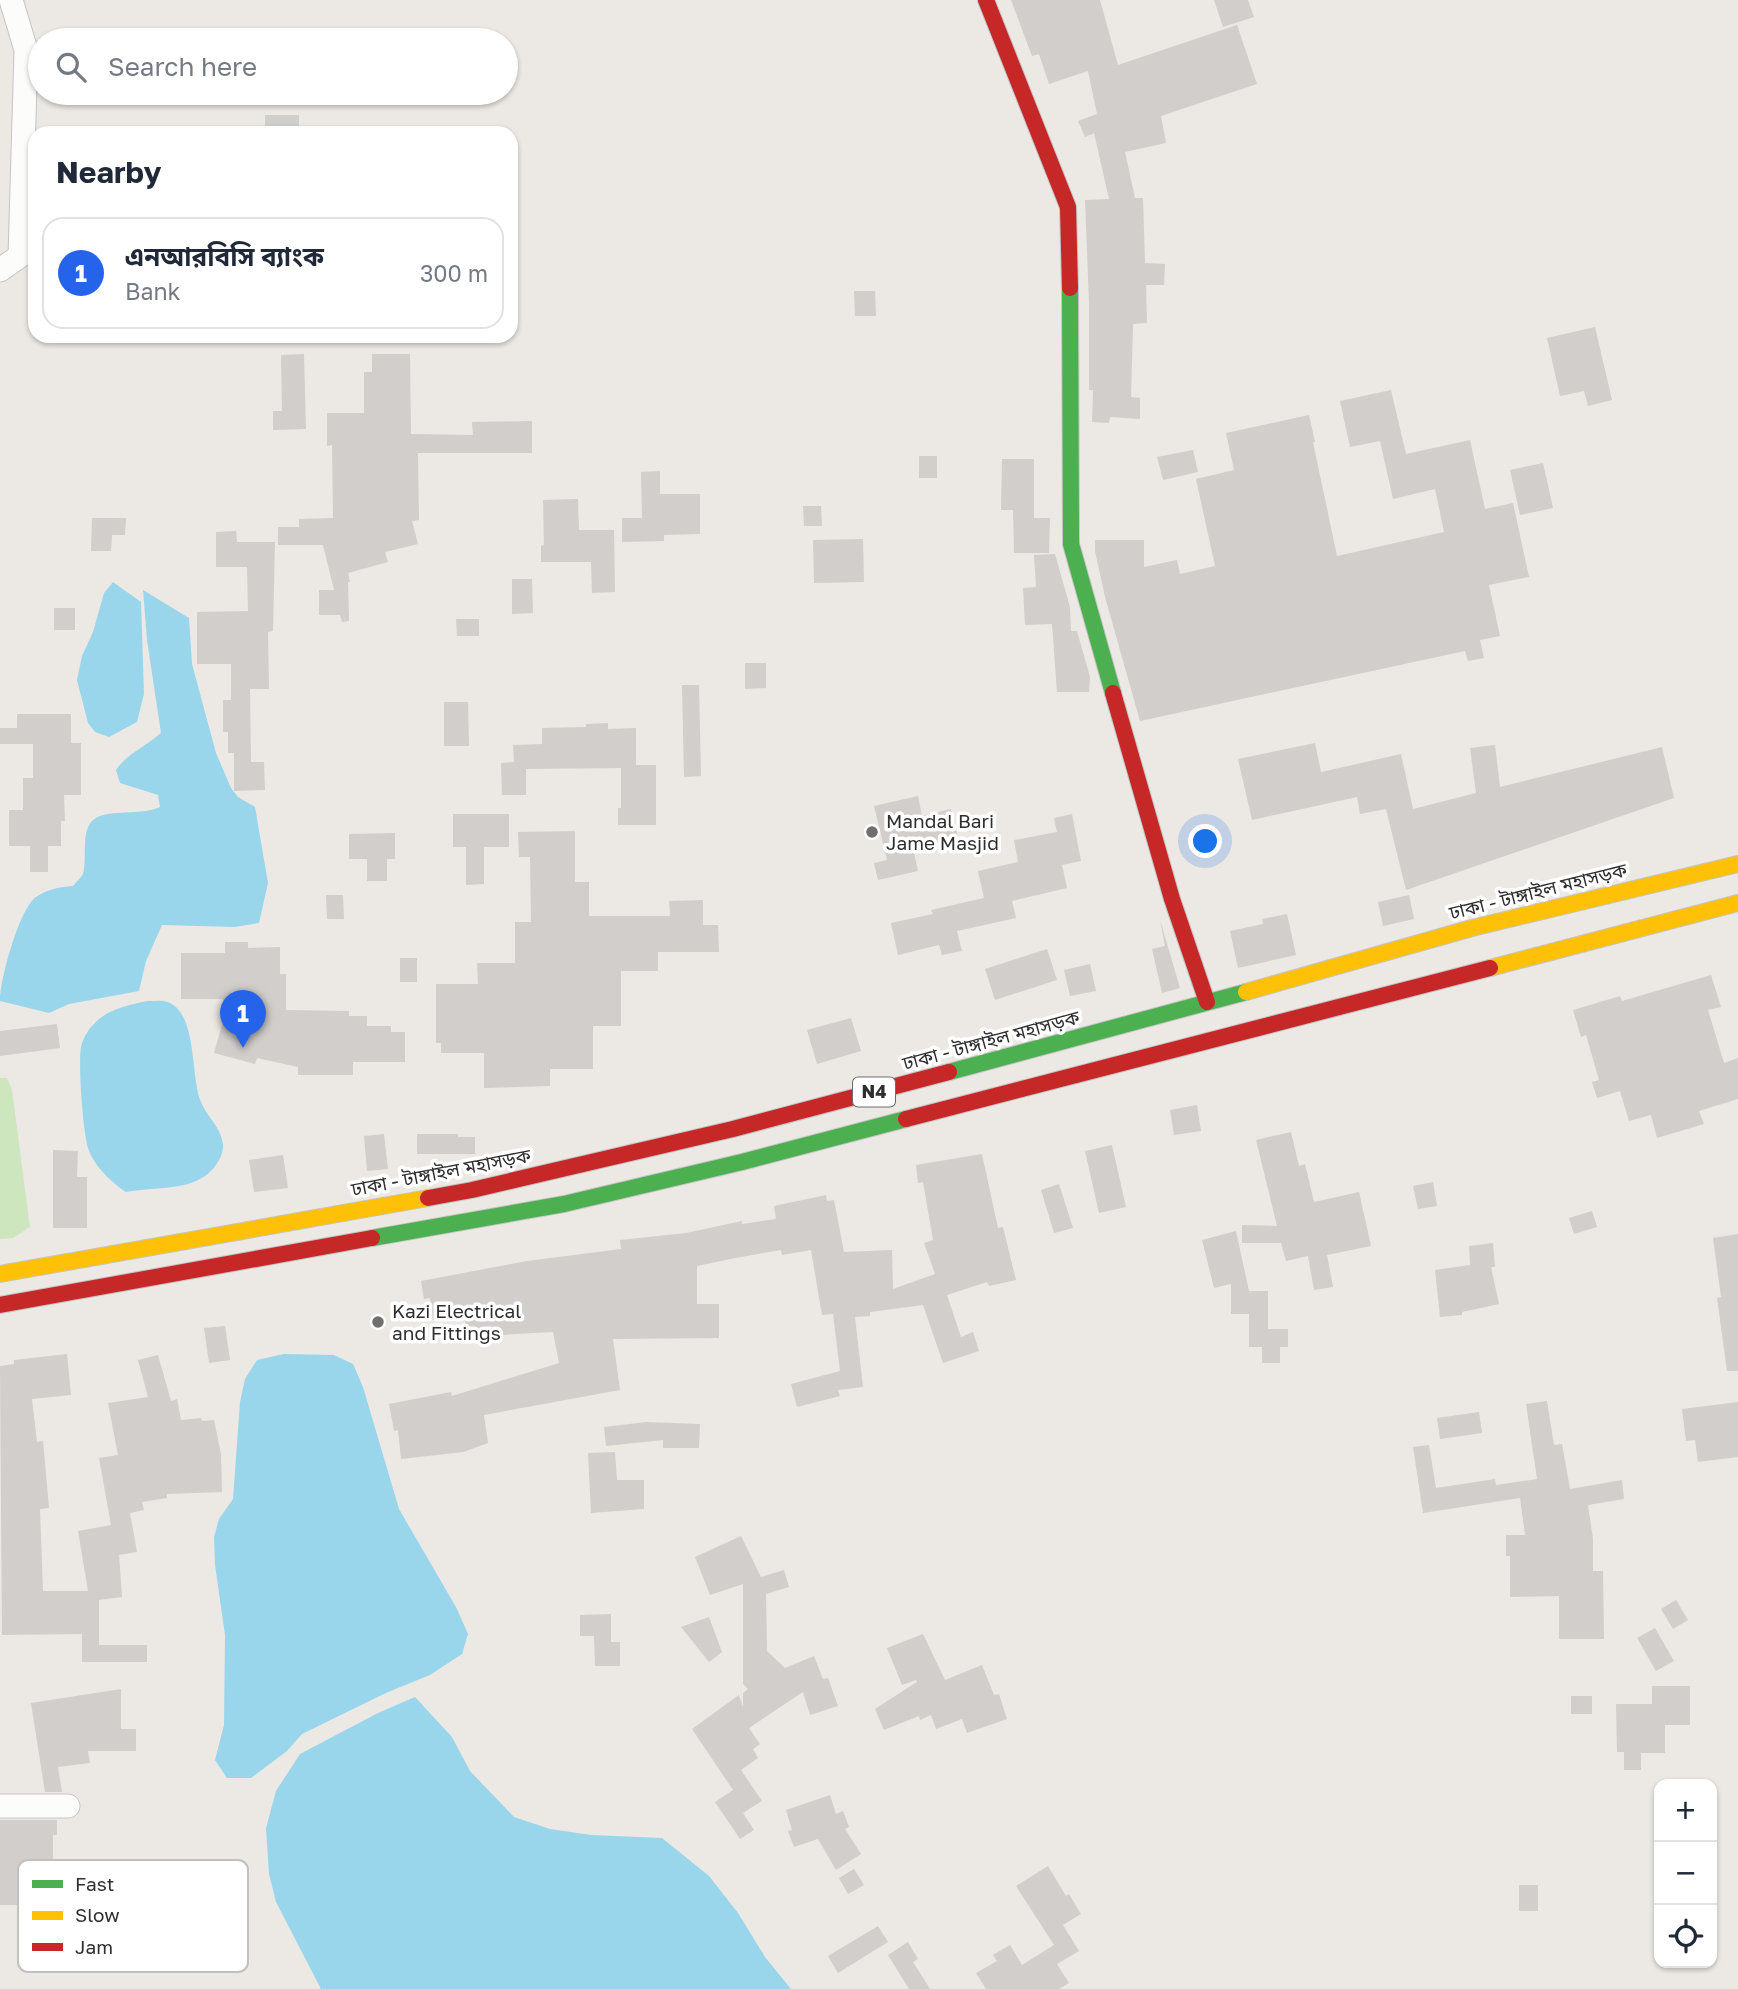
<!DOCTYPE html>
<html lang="en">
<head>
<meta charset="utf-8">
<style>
	:root { --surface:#fff; --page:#f2f2f3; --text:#1f2937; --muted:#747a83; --line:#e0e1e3; --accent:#2563eb }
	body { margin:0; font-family:"Golos Text","Noto Sans Bengali",sans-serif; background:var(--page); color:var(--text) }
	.controls { position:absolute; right:21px; bottom:21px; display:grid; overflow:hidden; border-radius:14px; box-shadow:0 2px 5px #0004 }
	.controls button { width:63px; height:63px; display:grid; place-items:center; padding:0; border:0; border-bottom:2px solid var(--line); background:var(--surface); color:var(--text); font:35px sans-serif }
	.you { position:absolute; left:1206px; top:842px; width:24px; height:24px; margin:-18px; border:5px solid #fff; border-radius:50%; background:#1a73e8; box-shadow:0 0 0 10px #1a73e833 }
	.badge { display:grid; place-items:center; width:46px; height:46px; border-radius:50%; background:var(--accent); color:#fff; font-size:23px; font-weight:700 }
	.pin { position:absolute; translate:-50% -58px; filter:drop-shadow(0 2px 4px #0008) }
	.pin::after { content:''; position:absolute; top:37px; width:24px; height:21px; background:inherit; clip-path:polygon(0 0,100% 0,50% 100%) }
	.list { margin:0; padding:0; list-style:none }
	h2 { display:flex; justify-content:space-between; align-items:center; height:91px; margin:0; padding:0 28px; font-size:30px }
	h2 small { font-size:23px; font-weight:400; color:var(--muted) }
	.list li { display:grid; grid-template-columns:46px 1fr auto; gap:21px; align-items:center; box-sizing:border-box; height:112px; margin:0 14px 14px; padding:0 14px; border:2px solid var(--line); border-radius:21px }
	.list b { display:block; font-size:26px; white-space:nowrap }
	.list p { margin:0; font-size:23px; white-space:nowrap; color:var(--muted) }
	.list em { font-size:23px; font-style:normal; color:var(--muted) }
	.icon { flex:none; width:38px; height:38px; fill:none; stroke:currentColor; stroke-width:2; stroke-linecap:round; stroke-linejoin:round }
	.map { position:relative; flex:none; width:1738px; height:1989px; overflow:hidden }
	.search { position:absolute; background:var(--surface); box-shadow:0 2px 5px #0004; left:28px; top:28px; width:490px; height:77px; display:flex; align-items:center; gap:18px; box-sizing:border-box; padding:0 24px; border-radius:38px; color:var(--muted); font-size:26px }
	.panel { position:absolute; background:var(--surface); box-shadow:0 2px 5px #0004; left:28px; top:126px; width:490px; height:217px; border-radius:21px }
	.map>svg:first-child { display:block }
</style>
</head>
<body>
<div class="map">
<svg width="1738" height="1989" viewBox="0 0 1738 1989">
	<rect width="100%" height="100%" fill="#ece8e4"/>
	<!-- green -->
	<path fill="#cee6be" d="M 0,1078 L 7,1078 L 12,1090 L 30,1227 L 13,1238 L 0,1239 Z"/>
	<!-- water -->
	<path fill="#99d6ec" d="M 113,582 L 141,602 L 144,694 L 137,722 L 109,737 L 95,732 L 88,723 L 77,680 L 82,656 L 93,632 L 104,593 Z
		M 143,590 L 189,618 L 192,664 L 216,753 L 231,788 L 238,797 L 255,807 L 268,883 L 259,923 L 235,927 L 162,925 L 146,961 L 139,991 L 69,1004 L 49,1013 L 0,1001 C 0,980 19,909 36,897 C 48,889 59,887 73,886 C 76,882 81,878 83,874 C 88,857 79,828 96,818 C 111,809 140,816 160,807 L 158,795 L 120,783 L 116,770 C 127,754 146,746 161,733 L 147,640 Z
		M 147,1001 C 154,1001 162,1000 168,1002 C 198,1014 190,1077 201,1102 C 207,1117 222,1128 223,1145 C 224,1156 214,1170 205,1176 C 184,1191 151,1187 126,1192 C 111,1182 94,1166 88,1148 C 83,1130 78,1066 81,1047 C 83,1038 88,1030 94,1024 C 107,1009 129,1005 147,1001 Z
		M 284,1354 L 334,1355 L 353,1364 L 363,1387 L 399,1509 L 456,1607 L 468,1634 L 462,1654 L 430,1675 L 388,1692 L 302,1734 L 287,1751 L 251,1778 L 227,1778 L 215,1760 L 224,1725 L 225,1635 L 215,1565 L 214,1537 L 219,1519 L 233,1499 L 240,1402 L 245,1379 L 257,1360 Z
		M 415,1697 L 452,1737 L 470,1771 L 514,1817 L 550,1829 L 591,1835 L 662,1838 L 709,1876 L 738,1913 L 765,1957 L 791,1989 L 321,1989 L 276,1902 L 269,1874 L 266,1828 L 276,1791 L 300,1754 L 378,1713 Z"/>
	<!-- building -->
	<path fill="#d1cecb" d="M 1011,0 L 1100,0 L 1118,65 L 1237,25 L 1257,84 L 1161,116 L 1166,143 L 1125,152 L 1135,198 L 1143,198 L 1145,263 L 1165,264 L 1164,285 L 1146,285 L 1147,323 L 1133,324 L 1131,397 L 1140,398 L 1140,419 L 1110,417 L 1109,423 L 1092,422 L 1093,390 L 1089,390 L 1089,302 L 1085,200 L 1109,199 L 1094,133 L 1085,137 L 1078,121 L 1097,114 L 1088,71 L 1049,84 L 1039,54 L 1032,56 Z
		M 1214,0 L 1248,0 L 1254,17 L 1223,27 Z
		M 265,115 L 299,115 L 299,133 L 265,133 Z
		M 854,291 L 875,291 L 876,316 L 855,316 Z
		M 1595,327 L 1612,400 L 1588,406 L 1584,391 L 1560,396 L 1547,338 Z
		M 304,354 L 306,429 L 273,430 L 273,411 L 282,411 L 281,355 Z
		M 372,354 L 410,354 L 411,434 L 473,435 L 472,422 L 532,421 L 532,453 L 418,453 L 419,520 L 412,521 L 418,544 L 385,552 L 388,562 L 348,573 L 350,582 L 348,582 L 349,621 L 342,622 L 340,615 L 319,615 L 319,590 L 334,590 L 323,545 L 278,545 L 278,527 L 299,527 L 299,519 L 333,518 L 332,445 L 327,446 L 327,413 L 364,413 L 364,372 L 372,372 Z
		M 1391,390 L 1406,454 L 1470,440 L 1485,509 L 1513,503 L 1529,577 L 1489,585 L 1500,636 L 1480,640 L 1484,658 L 1468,661 L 1465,651 L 1140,721 L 1105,597 L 1095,551 L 1095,540 L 1144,540 L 1144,567 L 1177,560 L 1180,574 L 1215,566 L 1196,479 L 1234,470 L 1226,433 L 1309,415 L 1315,442 L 1313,442 L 1337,556 L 1444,532 L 1435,489 L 1393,499 L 1380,441 L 1350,447 L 1340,401 Z
		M 1193,450 L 1198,472 L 1163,480 L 1157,457 Z
		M 919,456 L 937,456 L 937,478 L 919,478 Z
		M 1002,459 L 1034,459 L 1034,518 L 1050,518 L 1049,553 L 1014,553 L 1013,510 L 1001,510 Z
		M 1543,463 L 1553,508 L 1520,515 L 1510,470 Z
		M 660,471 L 660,494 L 700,494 L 700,534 L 664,535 L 664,541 L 622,542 L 622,518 L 642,518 L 641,472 Z
		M 578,499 L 579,530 L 614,530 L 615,592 L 592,593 L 591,562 L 541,562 L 541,546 L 544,545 L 543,500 Z
		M 803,506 L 821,506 L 822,526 L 804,526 Z
		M 92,518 L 126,518 L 125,535 L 112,535 L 111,551 L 91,551 Z
		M 236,531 L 237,542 L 275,542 L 273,631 L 268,632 L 269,689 L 250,689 L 251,762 L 264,762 L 265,790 L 234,791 L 234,753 L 228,753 L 228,732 L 223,732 L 223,700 L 231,700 L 231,664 L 197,664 L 197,612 L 248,611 L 247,567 L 216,567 L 216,532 Z
		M 863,539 L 864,582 L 814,583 L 813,540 Z
		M 1055,554 L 1070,607 L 1071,631 L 1077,631 L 1090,677 L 1089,692 L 1057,692 L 1052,624 L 1025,625 L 1023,588 L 1036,587 L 1034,555 Z
		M 512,579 L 532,579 L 533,613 L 512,614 Z
		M 54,608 L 75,608 L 75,630 L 54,630 Z
		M 456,619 L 479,619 L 479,636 L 457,636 Z
		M 745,663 L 766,663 L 766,688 L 745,689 Z
		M 682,685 L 699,685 L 701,776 L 684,777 Z
		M 444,702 L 468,702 L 469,746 L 444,746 Z
		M 17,714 L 71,714 L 71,743 L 81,743 L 81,795 L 64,795 L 65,821 L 61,821 L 61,846 L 48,846 L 48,872 L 30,872 L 30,846 L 9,846 L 9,810 L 23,810 L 23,778 L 33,778 L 33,744 L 0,744 L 0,728 L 17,728 Z
		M 608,723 L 608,729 L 636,728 L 636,765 L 656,765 L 656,825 L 618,825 L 618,808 L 621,808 L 621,768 L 526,769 L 526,795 L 502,795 L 501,763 L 514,762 L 513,745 L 542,744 L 542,728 L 586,727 L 586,724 Z
		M 1315,743 L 1321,772 L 1401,754 L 1413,809 L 1476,793 L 1470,748 L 1495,745 L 1500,787 L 1662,747 L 1674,798 L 1406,890 L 1386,809 L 1360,814 L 1357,797 L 1252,820 L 1238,759 Z
		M 918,796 L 922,816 L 951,809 L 958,838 L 913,848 L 918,871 L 878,880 L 874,863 L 887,860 L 874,806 Z
		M 453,814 L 509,814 L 509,847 L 484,847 L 484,884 L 466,885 L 466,847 L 453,847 Z
		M 1072,814 L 1081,861 L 1062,865 L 1067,888 L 1012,901 L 1016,918 L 957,931 L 962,951 L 942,955 L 939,945 L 898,955 L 891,923 L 933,914 L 931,910 L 984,898 L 978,871 L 1018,862 L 1014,840 L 1057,832 L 1054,818 Z
		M 575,831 L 575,882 L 589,882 L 589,916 L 670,916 L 669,901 L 703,900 L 703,925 L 718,925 L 719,952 L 658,952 L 658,971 L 621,971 L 621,1026 L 593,1026 L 593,1069 L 550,1069 L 550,1086 L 484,1088 L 484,1053 L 441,1053 L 441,1043 L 436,1043 L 436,984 L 478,984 L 477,963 L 515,963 L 515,922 L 531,922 L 530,857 L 519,857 L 518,832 Z
		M 395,833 L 395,859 L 387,859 L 387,881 L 367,881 L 367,859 L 349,859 L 349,834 Z
		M 326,895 L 343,895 L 344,919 L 327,919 Z
		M 1409,895 L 1414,919 L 1383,926 L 1378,902 Z
		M 1287,914 L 1296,955 L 1238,968 L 1230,931 L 1263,924 L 1262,919 Z
		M 1160,920 L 1180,988 L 1162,993 L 1152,949 L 1165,946 Z
		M 225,942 L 248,942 L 248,948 L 280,947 L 280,974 L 286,974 L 286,1010 L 349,1011 L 349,1016 L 367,1016 L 367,1026 L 391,1026 L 391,1032 L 405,1032 L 405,1062 L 353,1062 L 353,1075 L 298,1075 L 298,1067 L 257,1058 L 255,1064 L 214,1053 L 223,1021 L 223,999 L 181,999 L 181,953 L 225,953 Z
		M 1047,949 L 1057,980 L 995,1000 L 985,969 Z
		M 400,958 L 417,958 L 417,982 L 400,982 Z
		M 1090,964 L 1096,991 L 1070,996 L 1064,970 Z
		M 1711,975 L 1721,1007 L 1708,1010 L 1724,1063 L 1738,1058 L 1738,1099 L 1699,1111 L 1704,1124 L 1657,1138 L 1651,1115 L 1629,1121 L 1620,1091 L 1597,1098 L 1592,1082 L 1599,1080 L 1586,1035 L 1581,1037 L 1573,1010 L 1620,996 L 1622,1001 Z
		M 851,1018 L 861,1051 L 817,1064 L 807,1030 Z
		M 57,1024 L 60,1048 L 0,1056 L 0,1031 Z
		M 1197,1105 L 1201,1131 L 1174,1135 L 1170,1110 Z
		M 1291,1132 L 1299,1166 L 1305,1164 L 1314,1202 L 1359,1192 L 1371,1246 L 1327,1255 L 1333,1287 L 1314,1290 L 1308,1256 L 1286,1261 L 1281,1243 L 1242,1243 L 1242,1225 L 1277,1226 L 1256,1140 Z
		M 384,1134 L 388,1169 L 367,1171 L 364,1136 Z
		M 417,1134 L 458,1134 L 458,1137 L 475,1137 L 475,1154 L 417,1154 Z
		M 1112,1145 L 1126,1207 L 1099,1213 L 1085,1151 Z
		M 53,1150 L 78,1151 L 77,1177 L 87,1177 L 87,1228 L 53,1228 Z
		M 982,1154 L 998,1228 L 1003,1227 L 1016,1280 L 989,1286 L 987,1282 L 947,1295 L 961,1337 L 973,1332 L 979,1351 L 943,1363 L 923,1305 L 870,1312 L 870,1316 L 855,1317 L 863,1387 L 838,1390 L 840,1396 L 797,1407 L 791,1384 L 840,1371 L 833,1314 L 822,1315 L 811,1250 L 782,1255 L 781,1250 L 735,1258 L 697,1266 L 697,1304 L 719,1304 L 719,1338 L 613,1339 L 620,1390 L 484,1415 L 488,1443 L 463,1452 L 401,1459 L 398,1430 L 394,1431 L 389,1404 L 451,1392 L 452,1396 L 559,1363 L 553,1332 L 466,1337 L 465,1314 L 433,1320 L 430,1298 L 424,1299 L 421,1281 L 527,1261 L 621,1249 L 620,1240 L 686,1233 L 742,1221 L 742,1224 L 776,1219 L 774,1206 L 826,1195 L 827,1201 L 834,1200 L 844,1252 L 892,1250 L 893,1289 L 935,1274 L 924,1243 L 933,1240 L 923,1182 L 918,1183 L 916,1165 Z
		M 283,1155 L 288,1188 L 254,1192 L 249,1160 Z
		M 1433,1182 L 1437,1206 L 1418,1209 L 1413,1186 Z
		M 1059,1184 L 1073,1228 L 1054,1233 L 1041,1190 Z
		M 1592,1211 L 1597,1227 L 1574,1234 L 1569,1218 Z
		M 1236,1231 L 1249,1291 L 1268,1291 L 1268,1329 L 1288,1329 L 1288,1347 L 1280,1347 L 1280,1363 L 1262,1363 L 1262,1347 L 1249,1347 L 1249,1314 L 1231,1314 L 1231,1284 L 1214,1288 L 1202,1240 Z
		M 1738,1234 L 1738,1371 L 1727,1371 L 1717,1298 L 1721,1297 L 1713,1238 Z
		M 1493,1243 L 1495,1267 L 1491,1267 L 1499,1304 L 1462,1312 L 1462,1315 L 1440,1317 L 1435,1270 L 1470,1265 L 1469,1246 Z
		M 225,1326 L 230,1360 L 209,1363 L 204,1328 Z
		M 67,1354 L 71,1395 L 32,1399 L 37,1442 L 43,1441 L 49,1508 L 40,1509 L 43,1591 L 88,1591 L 78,1531 L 111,1525 L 99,1458 L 118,1455 L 108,1403 L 148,1397 L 138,1360 L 158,1355 L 171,1401 L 177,1399 L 181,1420 L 201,1418 L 202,1421 L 214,1420 L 221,1454 L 222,1492 L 167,1494 L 167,1498 L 142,1502 L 144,1510 L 130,1513 L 137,1552 L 119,1555 L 122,1597 L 99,1600 L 99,1645 L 147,1645 L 147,1662 L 82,1662 L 82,1634 L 2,1635 L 0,1366 L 14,1364 L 14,1360 Z
		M 1547,1401 L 1554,1445 L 1562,1444 L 1570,1489 L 1622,1480 L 1624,1499 L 1588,1505 L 1593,1539 L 1593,1571 L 1603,1571 L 1604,1639 L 1559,1639 L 1559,1596 L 1510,1597 L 1510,1556 L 1506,1556 L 1506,1535 L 1525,1535 L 1520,1498 L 1423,1513 L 1413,1447 L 1429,1445 L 1436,1488 L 1495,1479 L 1496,1485 L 1537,1479 L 1526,1404 Z
		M 1738,1402 L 1738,1457 L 1698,1462 L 1695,1440 L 1686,1441 L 1682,1409 Z
		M 1479,1412 L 1482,1433 L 1440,1439 L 1437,1418 Z
		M 646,1422 L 700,1424 L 699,1448 L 663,1448 L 663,1440 L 606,1446 L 604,1427 Z
		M 615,1452 L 617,1480 L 644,1480 L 644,1509 L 591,1513 L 588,1453 Z
		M 741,1536 L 761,1577 L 784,1570 L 789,1587 L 766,1594 L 767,1651 L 785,1668 L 814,1656 L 823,1679 L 828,1678 L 838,1706 L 810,1715 L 803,1692 L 749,1728 L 760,1744 L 753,1749 L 758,1758 L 741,1770 L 762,1801 L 743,1813 L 754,1830 L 740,1839 L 715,1802 L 733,1790 L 692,1729 L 739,1695 L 743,1707 L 743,1693 L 748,1689 L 743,1684 L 743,1584 L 710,1595 L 695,1557 Z
		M 1676,1600 L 1688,1620 L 1673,1629 L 1661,1609 Z
		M 611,1614 L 611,1642 L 620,1642 L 620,1666 L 595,1666 L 594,1636 L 580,1636 L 580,1615 Z
		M 709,1617 L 722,1652 L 709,1662 L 681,1627 Z
		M 1655,1628 L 1674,1661 L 1656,1671 L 1637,1638 Z
		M 923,1634 L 945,1680 L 982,1665 L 994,1695 L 999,1694 L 1007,1719 L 967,1733 L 962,1719 L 936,1729 L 931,1715 L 920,1720 L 919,1716 L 884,1730 L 875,1709 L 917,1682 L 916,1680 L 902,1685 L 887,1648 Z
		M 1652,1686 L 1690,1686 L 1690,1725 L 1665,1725 L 1665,1753 L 1641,1753 L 1641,1770 L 1624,1770 L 1624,1752 L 1617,1752 L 1616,1704 L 1652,1704 Z
		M 121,1689 L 121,1729 L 136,1729 L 136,1751 L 88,1751 L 90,1763 L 58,1767 L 62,1792 L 45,1792 L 31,1703 Z
		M 1571,1696 L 1592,1696 L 1592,1714 L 1571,1714 Z
		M 830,1795 L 836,1814 L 843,1811 L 849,1827 L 845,1829 L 861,1854 L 836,1870 L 818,1839 L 794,1847 L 788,1831 L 792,1830 L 786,1810 Z
		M 0,1820 L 57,1820 L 57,1835 L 53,1835 L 53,1885 L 157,1884 L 158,1915 L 117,1916 L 117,1925 L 31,1925 L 31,1905 L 0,1905 Z
		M 1048,1866 L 1066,1896 L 1069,1894 L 1081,1914 L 1063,1925 L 1079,1951 L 1057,1964 L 1069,1983 L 1059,1989 L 986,1989 L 976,1973 L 997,1961 L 993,1955 L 1010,1945 L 1022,1965 L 1054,1945 L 1016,1886 Z
		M 854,1869 L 864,1885 L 848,1894 L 839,1878 Z
		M 1519,1885 L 1538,1885 L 1538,1911 L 1519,1911 Z
		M 878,1926 L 888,1942 L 838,1973 L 828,1956 Z
		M 908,1942 L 918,1959 L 913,1962 L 930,1989 L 909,1989 L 888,1955 Z"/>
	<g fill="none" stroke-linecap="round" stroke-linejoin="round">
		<!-- street casing -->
		<g stroke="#c5c4c5" stroke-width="25">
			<path id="street" d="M 0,270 L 20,256 L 26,50 L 11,0
				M 0,1806 L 68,1806"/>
		</g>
		<!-- fast casing -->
		<g stroke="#c5c4c5" stroke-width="18">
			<path id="fast" d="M 1070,288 L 1071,544 L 1113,693
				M 949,1072 L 1246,992
				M 372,1238 L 564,1204 L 742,1162 L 906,1119"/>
		</g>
		<!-- slow casing -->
		<g stroke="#c5c4c5" stroke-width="18">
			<path id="slow" d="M 1490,968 L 1738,903
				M 1246,992 L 1472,928 L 1738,864
				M 0,1274 L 428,1198"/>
		</g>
		<!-- jam casing -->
		<g stroke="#c5c4c5" stroke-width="18">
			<path id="jam" d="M 986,0 L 1068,207 L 1070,288
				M 1113,693 L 1172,899 L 1207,1002
				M 906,1119 L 1490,968
				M 428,1198 L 472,1190 L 733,1129 L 949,1072
				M 0,1305 L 372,1238"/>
		</g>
		<!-- street -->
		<use href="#street" stroke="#fcfcfb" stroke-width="23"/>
		<!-- fast -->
		<use href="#fast" stroke="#4caf50" stroke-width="16"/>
		<!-- slow -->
		<use href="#slow" stroke="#ffc107" stroke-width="16"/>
		<!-- jam -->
		<use href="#jam" stroke="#c62828" stroke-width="16"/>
	</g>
	<!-- markers -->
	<g fill="#706f6e" stroke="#fff" stroke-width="2.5">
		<circle cx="872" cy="832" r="7"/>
		<circle cx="378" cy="1322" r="7"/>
	</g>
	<g text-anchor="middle" stroke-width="7" stroke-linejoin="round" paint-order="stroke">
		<!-- shield labels -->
		<rect fill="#fff" stroke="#6d6d6d" stroke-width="2" x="853" y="1077.5" width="42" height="29" rx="5"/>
		<g font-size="18" font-weight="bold" fill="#2e2e2e">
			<text x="874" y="1098">N4</text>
		</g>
		<!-- poi labels -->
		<g font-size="19" fill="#2e2e2e" stroke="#fff" text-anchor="start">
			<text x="886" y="828">Mandal Bari<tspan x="886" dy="22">Jame Masjid</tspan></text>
			<text x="392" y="1318">Kazi Electrical<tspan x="392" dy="22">and Fittings</tspan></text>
		</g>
		<!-- street labels -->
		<g font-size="19" fill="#2e2e2e" stroke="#fff">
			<text transform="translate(1538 891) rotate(-14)" y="7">ঢাকা - টাঙ্গাইল মহাসড়ক</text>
			<text transform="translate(991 1040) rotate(-15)" y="7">ঢাকা - টাঙ্গাইল মহাসড়ক</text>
			<text transform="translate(441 1172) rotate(-11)" y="7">ঢাকা - টাঙ্গাইল মহাসড়ক</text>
		</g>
	</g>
	<!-- legend -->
	<rect x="18" y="1860" width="230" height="112" rx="10" fill="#fff" stroke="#c0c0c0" stroke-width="2"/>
	<rect x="32" y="1880" width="31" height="8" fill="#4caf50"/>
	<rect x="32" y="1911" width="31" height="9" fill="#ffc107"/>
	<rect x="32" y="1943" width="31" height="8" fill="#c62828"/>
	<g font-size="19" fill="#2e2e2e">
		<text x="75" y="1891">Fast</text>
		<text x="75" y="1922">Slow</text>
		<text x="75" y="1954">Jam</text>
	</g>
</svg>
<div class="controls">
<button>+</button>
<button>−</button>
<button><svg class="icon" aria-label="locate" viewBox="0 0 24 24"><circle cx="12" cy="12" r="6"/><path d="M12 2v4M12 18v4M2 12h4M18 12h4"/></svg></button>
</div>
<div class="you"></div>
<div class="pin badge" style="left:243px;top:1048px">1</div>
<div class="search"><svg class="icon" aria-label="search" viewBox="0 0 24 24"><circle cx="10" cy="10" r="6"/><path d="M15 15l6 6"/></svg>Search here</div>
<section class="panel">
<h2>Nearby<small></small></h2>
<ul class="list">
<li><span class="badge">1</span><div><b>এনআরবিসি ব্যাংক</b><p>Bank</p></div><em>300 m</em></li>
</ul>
</section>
</div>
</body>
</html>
